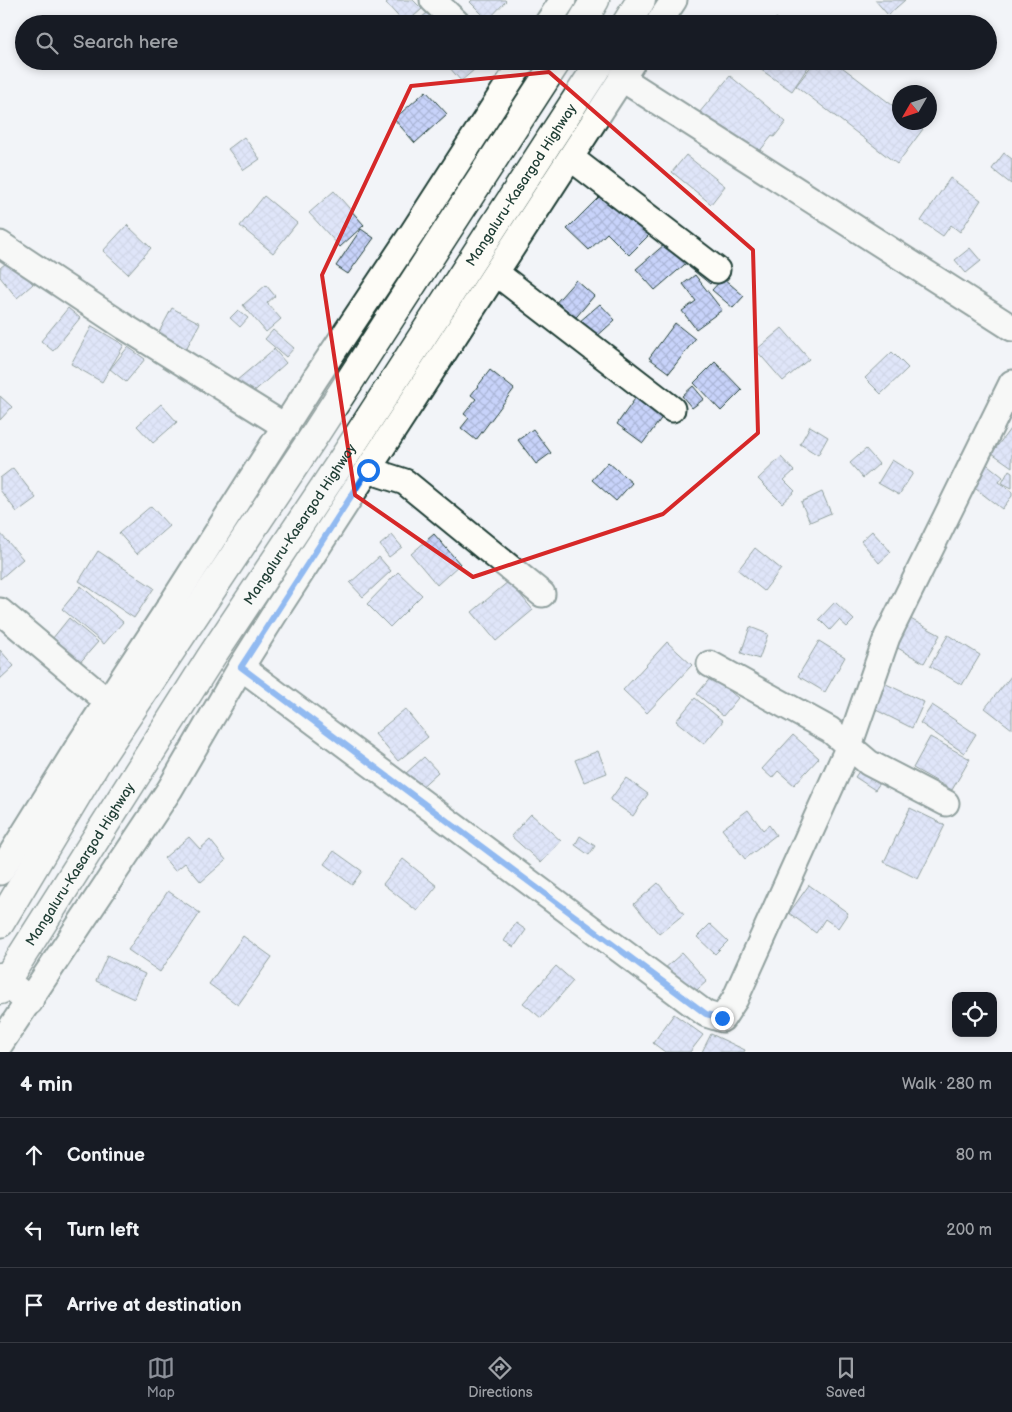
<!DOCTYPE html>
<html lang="en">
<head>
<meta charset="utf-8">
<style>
	:root { --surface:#171b24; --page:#242831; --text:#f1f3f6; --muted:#9ea1a6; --line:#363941; --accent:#8c9099 }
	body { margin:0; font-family:"Balsamiq Sans",sans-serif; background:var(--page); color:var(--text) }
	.controls { position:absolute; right:15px; bottom:15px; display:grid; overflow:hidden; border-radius:10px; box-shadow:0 2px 8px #0003 }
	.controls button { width:45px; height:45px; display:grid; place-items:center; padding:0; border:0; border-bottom:1px solid var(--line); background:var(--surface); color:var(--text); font:25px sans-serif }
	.compass { position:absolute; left:892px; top:85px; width:45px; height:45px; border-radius:50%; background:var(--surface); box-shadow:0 2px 8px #0003; rotate:231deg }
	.stop { position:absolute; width:15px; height:15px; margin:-11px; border:4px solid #1a73e8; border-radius:50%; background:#fff }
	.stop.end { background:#1a73e8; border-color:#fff; box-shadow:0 1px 5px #0008 }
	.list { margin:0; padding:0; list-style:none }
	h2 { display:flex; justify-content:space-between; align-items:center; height:65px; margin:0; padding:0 20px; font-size:21px }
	h2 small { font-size:16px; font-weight:400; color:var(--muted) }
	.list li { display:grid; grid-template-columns:32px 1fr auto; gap:15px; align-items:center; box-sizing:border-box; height:75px; padding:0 20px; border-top:1px solid var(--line) }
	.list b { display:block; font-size:19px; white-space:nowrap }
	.list em { font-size:16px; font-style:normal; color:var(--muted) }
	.icon { flex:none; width:28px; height:28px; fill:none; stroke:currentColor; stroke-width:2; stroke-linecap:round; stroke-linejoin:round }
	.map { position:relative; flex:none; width:1012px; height:1052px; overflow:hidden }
	.search { position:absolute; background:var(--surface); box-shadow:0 2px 8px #0003; left:15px; right:15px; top:15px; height:55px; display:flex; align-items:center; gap:12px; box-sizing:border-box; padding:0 18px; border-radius:28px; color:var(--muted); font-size:19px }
	.sheet { height:290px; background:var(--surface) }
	nav { display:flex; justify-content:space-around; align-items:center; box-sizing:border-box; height:70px; border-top:1px solid var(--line); background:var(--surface); font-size:14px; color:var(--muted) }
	nav a { display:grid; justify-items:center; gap:2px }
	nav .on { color:var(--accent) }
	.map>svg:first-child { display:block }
</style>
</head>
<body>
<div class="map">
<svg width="1012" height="1052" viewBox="0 0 1012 1052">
	<defs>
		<pattern id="building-cross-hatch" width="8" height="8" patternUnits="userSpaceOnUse" patternTransform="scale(1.25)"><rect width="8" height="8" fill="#c8d3fa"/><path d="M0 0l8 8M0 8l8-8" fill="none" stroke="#abb6d7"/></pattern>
	</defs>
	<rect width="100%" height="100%" fill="#f2f4f8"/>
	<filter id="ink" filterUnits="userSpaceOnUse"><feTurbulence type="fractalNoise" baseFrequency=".02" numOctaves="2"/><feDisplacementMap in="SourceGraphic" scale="10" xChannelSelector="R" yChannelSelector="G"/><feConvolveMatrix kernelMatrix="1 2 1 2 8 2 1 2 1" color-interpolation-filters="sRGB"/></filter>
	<g filter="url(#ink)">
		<!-- building -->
		<path fill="url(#building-cross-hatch)" stroke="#1f3d34" d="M 389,0 L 413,0 L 422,9 L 405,24 L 386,3 Z
			M 472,0 L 505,0 L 506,1 L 488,20 L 470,2 Z
			M 875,0 L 905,0 L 888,15 Z
			M 435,7 L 442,24 L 413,24 Z
			M 776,18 L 785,24 L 773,24 Z
			M 444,61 L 478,61 L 481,64 L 461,81 Z
			M 748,61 L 812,61 L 792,91 Z
			M 815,61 L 834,61 L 900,111 L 900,122 L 915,122 L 923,129 L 897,164 L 796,86 Z
			M 730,76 L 786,122 L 774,137 L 772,136 L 754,158 L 699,113 Z
			M 426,91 L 447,114 L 415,143 L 394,119 Z
			M 244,137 L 260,159 L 244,170 L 228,149 Z
			M 1004,153 L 1012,159 L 1011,184 L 992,169 Z
			M 686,155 L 725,186 L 711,204 L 672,172 Z
			M 950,178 L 981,200 L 960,232 L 951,225 L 943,236 L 921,221 Z
			M 606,190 L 650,234 L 629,255 L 607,233 L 589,250 L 567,229 Z
			M 334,191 L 364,225 L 340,247 L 309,213 Z
			M 264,196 L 297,223 L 273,253 L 240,226 Z
			M 127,225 L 151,248 L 128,274 L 103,251 Z
			M 361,229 L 374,238 L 348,274 L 336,266 Z
			M 672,238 L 691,259 L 655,290 L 636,269 Z
			M 970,248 L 981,261 L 966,273 L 955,260 Z
			M 695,258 L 717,275 L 710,284 L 689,267 Z
			M 11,259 L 33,284 L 17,298 L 0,277 L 0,268 Z
			M 695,275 L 722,310 L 696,329 L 682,311 L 696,301 L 683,284 Z
			M 723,278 L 744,296 L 733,308 L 712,290 Z
			M 576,280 L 594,296 L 572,322 L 553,306 Z
			M 266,285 L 275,296 L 267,303 L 281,319 L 266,332 L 243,305 Z
			M 600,304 L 615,320 L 594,339 L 579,322 Z
			M 68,308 L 80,318 L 53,351 L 41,341 Z
			M 172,308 L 200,323 L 186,349 L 158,334 Z
			M 238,310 L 248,318 L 240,327 L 230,318 Z
			M 675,323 L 695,339 L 669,373 L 649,358 Z
			M 92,326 L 124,345 L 102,382 L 71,364 Z
			M 782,328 L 809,359 L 783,381 L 756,350 Z
			M 273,330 L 294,348 L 286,357 L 265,339 Z
			M 128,347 L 145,359 L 126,382 L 110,369 Z
			M 274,349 L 286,363 L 249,396 L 236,381 Z
			M 892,352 L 908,368 L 881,394 L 865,378 Z
			M 715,362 L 742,390 L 721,411 L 694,383 Z
			M 490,370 L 514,389 L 476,440 L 461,428 L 469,418 L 464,414 L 476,399 L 471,395 Z
			M 693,386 L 704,399 L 692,408 L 682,396 Z
			M 0,396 L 12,407 L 0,420 Z
			M 637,396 L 663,416 L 643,443 L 617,424 Z
			M 161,404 L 177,422 L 153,443 L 137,426 Z
			M 810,426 L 828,437 L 818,455 L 800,444 Z
			M 533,429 L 551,453 L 536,464 L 518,440 Z
			M 1010,429 L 1012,431 L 1012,467 L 992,453 Z
			M 866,449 L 879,464 L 863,478 L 850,463 Z
			M 781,457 L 794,471 L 784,480 L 795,491 L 782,503 L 758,479 Z
			M 892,460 L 913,473 L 899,495 L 878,483 Z
			M 983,461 L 1003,477 L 999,482 L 1012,492 L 1012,496 L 1002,509 L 967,482 Z
			M 608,462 L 632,483 L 616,501 L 592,480 Z
			M 13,468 L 36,498 L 17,512 L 0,490 L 0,478 Z
			M 1009,470 L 1012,472 L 1012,488 L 1002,483 Z
			M 822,492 L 831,513 L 810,522 L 801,502 Z
			M 151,506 L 169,526 L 137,554 L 119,533 Z
			M 872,531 L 891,552 L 879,563 L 861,541 Z
			M 0,533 L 23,559 L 0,579 Z
			M 434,534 L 460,564 L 437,585 L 411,554 Z
			M 392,535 L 402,547 L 389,557 L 380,545 Z
			M 755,548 L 781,569 L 764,591 L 738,570 Z
			M 98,551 L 154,588 L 134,618 L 79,581 Z
			M 379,557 L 391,571 L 363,597 L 350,583 Z
			M 398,572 L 422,595 L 390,627 L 367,604 Z
			M 509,581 L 533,610 L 496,641 L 472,612 Z
			M 81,586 L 123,622 L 104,644 L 62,609 Z
			M 835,602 L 854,620 L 847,627 L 839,620 L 830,630 L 819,619 Z
			M 905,616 L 940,635 L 924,663 L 889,643 Z
			M 69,618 L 98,642 L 76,667 L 48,644 Z
			M 750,627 L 768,634 L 759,659 L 741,653 Z
			M 948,635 L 980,655 L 962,685 L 930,666 Z
			M 819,641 L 845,657 L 825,692 L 798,676 Z
			M 667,642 L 692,665 L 647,713 L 623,690 Z
			M 0,650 L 14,666 L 0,679 Z
			M 1012,675 L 1012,729 L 985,708 Z
			M 712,676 L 738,698 L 723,716 L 697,694 Z
			M 884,683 L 924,702 L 912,728 L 872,708 Z
			M 695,698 L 723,721 L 704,744 L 676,721 Z
			M 932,705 L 976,734 L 964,753 L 920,723 Z
			M 405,709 L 428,737 L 398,761 L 375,734 Z
			M 793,735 L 819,758 L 794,785 L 778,771 L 772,778 L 762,769 Z
			M 930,737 L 970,759 L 952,790 L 913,768 Z
			M 598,751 L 607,773 L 584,782 L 575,760 Z
			M 424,757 L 438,772 L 418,790 L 405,774 Z
			M 862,767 L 882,780 L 875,790 L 855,777 Z
			M 626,778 L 648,794 L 633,816 L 610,800 Z
			M 910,808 L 945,825 L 918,879 L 884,862 Z
			M 748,810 L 763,830 L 769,825 L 776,835 L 745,859 L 722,829 Z
			M 531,814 L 561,841 L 541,863 L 511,836 Z
			M 580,836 L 595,846 L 589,855 L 575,845 Z
			M 189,837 L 200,849 L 210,840 L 226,860 L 201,882 L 185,863 L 175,871 L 164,858 Z
			M 334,851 L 362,871 L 352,885 L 324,864 Z
			M 403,859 L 437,886 L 417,911 L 383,884 Z
			M 658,883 L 684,914 L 659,934 L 634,904 Z
			M 809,885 L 848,913 L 838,928 L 825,919 L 816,933 L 789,913 Z
			M 168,891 L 200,913 L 160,972 L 128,950 Z
			M 516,923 L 526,930 L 514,947 L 504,941 Z
			M 710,924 L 728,941 L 715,954 L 697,937 Z
			M 243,936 L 272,957 L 238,1005 L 209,984 Z
			M 682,953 L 707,981 L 688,998 L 663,970 Z
			M 107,956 L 145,974 L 134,999 L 96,981 Z
			M 556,966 L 573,981 L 541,1018 L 523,1003 Z
			M 674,1014 L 703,1035 L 690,1052 L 665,1052 L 653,1043 Z
			M 711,1034 L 745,1050 L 744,1052 L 702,1052 Z"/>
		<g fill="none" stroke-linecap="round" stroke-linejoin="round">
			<!-- minor casing -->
			<g stroke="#1f3d34" stroke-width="29">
				<path id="minor" d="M 433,0 L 458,24
					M 547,24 L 563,0
					M 658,24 L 674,0
					M 621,78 L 1012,328
					M 571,158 L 717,270
					M 0,244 L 125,327 L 286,427
					M 496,273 L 672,409
					M 368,470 L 405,482 L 542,594
					M 0,611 L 108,702
					M 710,664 L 830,730 L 869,763 L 946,803
					M 241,667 L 706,1014 L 722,1019 L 735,999 L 849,746 L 887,637 L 1012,383
					M 0,872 L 81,742 L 172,603 L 315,379 L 413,232 L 523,61
					M 0,1044 L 170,789 L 241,667 L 280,605 L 633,61"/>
			</g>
			<!-- major casing -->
			<g stroke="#1f3d34" stroke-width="31">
				<path id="major" d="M 0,977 L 29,1001"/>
			</g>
			<!-- highway casing -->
			<g stroke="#1f3d34" stroke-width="31">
				<g id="highway">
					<path d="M 581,24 L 595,0"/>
					<path d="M 626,24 L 641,0"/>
					<path d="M 0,923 L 96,763 L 312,439 L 557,61"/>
					<path id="s1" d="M 0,990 L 211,657 L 343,459 L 601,61"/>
				</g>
			</g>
			<!-- minor -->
			<use href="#minor" stroke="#fdfcf7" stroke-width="25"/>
			<!-- major -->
			<use href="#major" stroke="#fdfcf7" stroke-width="28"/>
			<!-- highway -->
			<use href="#highway" stroke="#fdfcf7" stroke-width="28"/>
		</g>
	</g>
	<g fill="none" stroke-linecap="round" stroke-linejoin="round" filter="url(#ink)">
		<!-- route -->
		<path stroke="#1a73e8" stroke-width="6" d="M 368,470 L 241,667 L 706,1014 L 722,1018"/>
	</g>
	<!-- marked area -->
	<path d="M0 0H1012V1052H0ZM 549,72 L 753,250 L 758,433 L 663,514 L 473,577 L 355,495 L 322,275 L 411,86 Z" fill="#f2f4f8" fill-opacity=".55" fill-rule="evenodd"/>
	<path fill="none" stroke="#d62828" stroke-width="4" stroke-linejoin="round" d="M 549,72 L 753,250 L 758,433 L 663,514 L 473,577 L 355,495 L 322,275 L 411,86 Z"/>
	<g text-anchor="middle" stroke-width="4" stroke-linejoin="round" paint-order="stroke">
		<!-- street labels -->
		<g font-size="14" fill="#1f3d34" stroke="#fdfcf7">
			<text dy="5" stroke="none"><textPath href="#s1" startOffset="959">Mangaluru-Kasargod Highway</textPath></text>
			<text dy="5" stroke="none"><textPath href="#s1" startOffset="554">Mangaluru-Kasargod Highway</textPath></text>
			<text dy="5" stroke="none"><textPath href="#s1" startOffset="149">Mangaluru-Kasargod Highway</textPath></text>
		</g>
	</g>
</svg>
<div class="controls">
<button><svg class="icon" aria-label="locate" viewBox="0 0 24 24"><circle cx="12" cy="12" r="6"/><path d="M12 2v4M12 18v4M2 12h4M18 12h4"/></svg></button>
</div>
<svg class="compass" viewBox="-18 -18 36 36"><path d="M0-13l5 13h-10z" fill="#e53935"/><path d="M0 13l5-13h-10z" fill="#9ea1a6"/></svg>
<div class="stop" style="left:368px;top:470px"></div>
<div class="stop end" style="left:722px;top:1018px"></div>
<div class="search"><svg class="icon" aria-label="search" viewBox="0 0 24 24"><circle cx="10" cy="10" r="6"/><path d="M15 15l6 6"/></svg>Search here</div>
</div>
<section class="sheet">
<h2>4 min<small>Walk · 280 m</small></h2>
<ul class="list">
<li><svg class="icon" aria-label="ahead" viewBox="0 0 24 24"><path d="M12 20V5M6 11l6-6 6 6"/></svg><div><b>Continue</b></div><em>80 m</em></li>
<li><svg class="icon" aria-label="left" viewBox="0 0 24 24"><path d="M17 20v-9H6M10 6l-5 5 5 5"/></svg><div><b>Turn left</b></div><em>200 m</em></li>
<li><svg class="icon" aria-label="arrive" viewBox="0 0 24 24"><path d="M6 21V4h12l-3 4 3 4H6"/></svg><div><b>Arrive at destination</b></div></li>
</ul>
</section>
<nav>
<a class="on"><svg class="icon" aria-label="map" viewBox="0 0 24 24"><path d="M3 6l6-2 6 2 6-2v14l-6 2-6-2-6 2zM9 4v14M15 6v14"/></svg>Map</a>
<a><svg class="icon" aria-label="directions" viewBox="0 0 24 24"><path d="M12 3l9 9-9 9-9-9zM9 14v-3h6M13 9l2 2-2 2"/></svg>Directions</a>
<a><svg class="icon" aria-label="saved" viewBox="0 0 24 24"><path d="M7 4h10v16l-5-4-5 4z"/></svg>Saved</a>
</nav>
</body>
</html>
